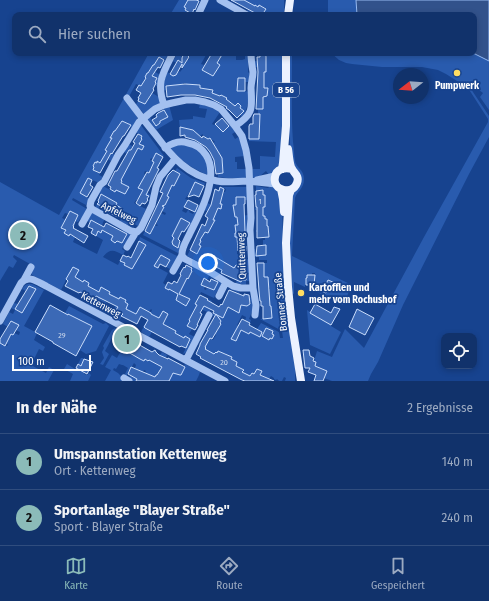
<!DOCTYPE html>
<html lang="de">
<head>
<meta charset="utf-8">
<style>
	:root { --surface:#11326b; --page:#1a3a71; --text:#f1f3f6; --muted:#9caac1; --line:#304d7e; --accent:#8bbbb9 }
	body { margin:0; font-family:"Fira Sans Condensed",sans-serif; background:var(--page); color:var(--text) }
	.controls { position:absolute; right:12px; bottom:12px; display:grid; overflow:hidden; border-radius:8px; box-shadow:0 2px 6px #0003 }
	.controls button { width:36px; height:36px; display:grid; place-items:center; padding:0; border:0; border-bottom:1px solid var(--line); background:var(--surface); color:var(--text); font:20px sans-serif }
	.compass { position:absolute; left:393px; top:68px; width:36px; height:36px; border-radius:50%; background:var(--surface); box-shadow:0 2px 6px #0003; rotate:253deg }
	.scale { position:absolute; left:12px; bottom:10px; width:79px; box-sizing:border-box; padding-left:4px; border:2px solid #fff; border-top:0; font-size:11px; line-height:14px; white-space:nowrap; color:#fff; -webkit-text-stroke:3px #17438f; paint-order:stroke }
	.you { position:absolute; left:208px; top:263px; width:14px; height:14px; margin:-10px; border:3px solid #fff; border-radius:50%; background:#1a73e8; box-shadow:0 0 0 6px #1a73e833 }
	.badge { display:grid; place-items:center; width:26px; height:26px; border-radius:50%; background:var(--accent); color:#111; font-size:13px; font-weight:700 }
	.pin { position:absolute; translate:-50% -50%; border:2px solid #fff; box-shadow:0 1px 4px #0006 }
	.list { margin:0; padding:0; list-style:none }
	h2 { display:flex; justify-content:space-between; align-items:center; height:52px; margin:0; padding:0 16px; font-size:17px }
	h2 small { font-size:13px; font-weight:400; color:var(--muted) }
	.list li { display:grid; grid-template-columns:26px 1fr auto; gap:12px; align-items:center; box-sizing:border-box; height:56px; padding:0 16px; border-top:1px solid var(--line) }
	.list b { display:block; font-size:15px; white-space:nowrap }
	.list p { margin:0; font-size:13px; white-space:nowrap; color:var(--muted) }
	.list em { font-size:13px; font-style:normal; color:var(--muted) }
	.icon { flex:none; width:22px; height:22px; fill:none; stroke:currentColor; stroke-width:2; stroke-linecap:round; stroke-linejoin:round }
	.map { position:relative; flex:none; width:489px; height:381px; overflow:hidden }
	.search { position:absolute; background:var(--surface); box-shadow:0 2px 6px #0003; left:12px; right:12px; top:12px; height:44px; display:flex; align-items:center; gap:10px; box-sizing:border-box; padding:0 14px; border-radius:8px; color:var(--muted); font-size:15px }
	.sheet { height:164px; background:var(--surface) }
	nav { display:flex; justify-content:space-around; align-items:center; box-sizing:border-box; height:56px; border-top:1px solid var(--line); background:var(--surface); font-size:11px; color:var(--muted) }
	nav a { display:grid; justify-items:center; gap:2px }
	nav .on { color:var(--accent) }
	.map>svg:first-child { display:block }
</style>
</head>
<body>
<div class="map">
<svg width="489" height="381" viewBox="0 0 489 381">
	<rect width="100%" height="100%" fill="#17438f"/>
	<!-- green -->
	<path fill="#295bae" d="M 179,0 L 188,0 L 186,10 L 193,15 L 170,15 Z
		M 244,0 L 284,0 L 284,15 L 267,15 L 267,14 L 264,12 L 266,8 L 259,5 L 258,7 L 255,5 L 250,15 L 246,13 L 251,4 Z
		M 328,0 L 356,0 L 357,15 L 328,15 Z
		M 149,53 L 169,53 L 165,60 L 159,57 L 154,65 L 158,67 L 157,67 L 153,65 L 151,69 L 160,75 L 158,87 L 155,85 L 156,83 L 155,82 L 157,78 L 147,73 L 143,83 L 147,90 L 159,97 L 160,103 L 144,114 L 141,110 L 138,110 L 135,106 L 138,101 L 145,104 L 149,99 L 145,88 L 136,84 L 127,100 L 137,117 L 137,119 L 132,128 L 130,127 L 128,123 L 122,121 L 118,126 L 118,127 L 116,132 L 114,131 L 113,133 L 114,137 L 111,135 L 110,137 L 112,138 L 105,150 L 115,155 L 111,161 L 104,157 L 102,164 L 98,162 L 97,163 L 95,162 L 93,166 L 94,167 L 93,170 L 100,173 L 99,175 L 103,177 L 99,183 L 88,178 L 80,193 L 90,199 L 86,205 L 73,198 L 72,200 L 87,209 L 83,218 L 80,219 L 78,222 L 75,221 L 78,215 L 70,211 L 68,214 L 65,213 L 62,218 L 75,224 L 74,227 L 64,222 L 61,228 L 66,230 L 64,233 L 75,237 L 73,242 L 97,254 L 103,240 L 96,236 L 98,232 C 92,228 94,224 86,220 L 90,212 L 105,218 L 99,232 L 101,233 L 102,230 L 107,233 L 108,232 L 111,233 L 114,227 L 117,228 L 111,240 L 115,243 L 117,240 L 122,243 L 127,234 L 122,231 L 124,228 L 132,235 L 129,242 L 125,243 L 122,249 L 125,251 L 123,255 C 114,250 110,248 103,257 L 118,265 L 120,261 L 124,263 L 124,265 L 132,269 L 136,261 L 135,256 L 132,255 L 133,254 L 139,257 L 146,245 L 139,241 L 140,237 L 177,256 L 178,257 L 170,269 L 166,267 L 169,263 L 168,259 L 161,255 L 155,266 L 168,273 L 163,283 L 166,285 L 165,288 L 169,290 L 169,289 L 179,294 L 187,278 L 188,279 L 191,274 L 192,271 L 191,270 L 193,267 L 187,264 L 210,274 L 205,284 L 206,285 L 204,289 L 206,290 L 207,287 L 214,290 L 218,280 L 223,283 L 221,290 L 217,291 L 214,298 L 201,292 L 196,303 L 203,307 L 208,299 L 212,301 L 208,308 L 211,309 L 209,313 L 199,308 L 194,310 L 189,320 L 190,321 L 187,326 L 192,329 L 189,334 L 195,337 L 187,352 L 183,354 L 190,339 L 187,338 L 184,338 L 179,335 L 176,340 L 174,339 L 172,343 L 170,342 L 164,333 L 167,326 L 162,323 L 164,320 L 165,321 L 168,314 L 163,311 L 158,321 L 157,317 L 153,315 L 145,328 L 152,332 L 149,337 L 141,332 L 152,310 L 151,309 C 147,315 143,314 140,319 L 132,314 L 133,313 L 119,304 L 116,310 L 123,314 L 119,321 L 114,318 L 115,315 L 112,313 L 116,305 L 117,298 L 115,297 L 114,299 L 108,296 L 110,292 L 106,290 L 101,299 L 106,302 L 108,307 L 105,313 L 87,304 L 90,299 L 94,301 L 98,292 L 88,287 L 89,283 L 84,280 L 82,283 L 80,281 L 80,280 L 71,276 L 70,272 L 61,290 L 32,275 L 30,264 L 14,255 L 13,257 L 17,261 L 13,268 L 9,266 L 0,281 L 0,182 L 59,215 Z
		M 190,53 L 201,53 L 206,55 L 201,64 L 204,65 L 202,70 L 213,76 L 216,72 L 212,70 L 214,67 L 217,69 L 220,65 L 215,62 L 217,57 L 220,59 L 223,53 L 236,53 L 236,60 L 242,60 L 245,59 L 245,53 L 248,53 L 248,72 L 249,73 L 249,82 L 245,82 L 245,78 L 238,78 L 238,86 L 245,91 L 249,92 C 248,101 248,109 242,117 L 240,115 L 244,111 L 240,108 L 238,104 L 235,106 L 230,102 L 227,107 L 224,106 L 227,98 L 221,95 L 220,96 L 216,94 L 213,99 L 211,98 L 213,90 L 200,88 L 200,84 L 197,84 L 197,85 L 186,84 L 186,83 L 183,83 L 183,87 L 179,85 L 166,86 L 166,90 L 163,91 L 163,86 L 167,72 L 173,76 L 176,75 L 179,71 L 180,72 L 184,67 L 183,67 L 184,64 L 178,60 L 176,63 L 173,61 L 177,54 L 188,60 L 190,57 L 188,56 Z
		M 267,53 L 284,53 L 281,164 L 275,172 L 269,175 L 266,171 L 260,176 L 253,178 L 251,176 L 251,169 L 260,169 L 260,156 L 275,157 L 276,142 L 249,141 L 249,139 L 259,139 L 260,133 L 259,132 L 254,124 L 260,124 L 260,114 L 258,114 L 258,109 L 263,109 L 263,100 L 260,99 L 260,97 L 266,97 L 267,88 L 264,88 L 263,82 L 257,82 L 258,79 L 264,79 L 264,72 L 259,67 L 254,67 L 254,61 L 257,61 L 257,64 L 266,64 L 266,57 L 267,57 Z
		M 289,53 L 292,53 C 292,83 291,113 293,142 C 294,148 294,155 295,161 C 296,168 304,169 304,179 C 304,189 297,191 295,198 L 292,256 L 352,285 L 343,305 L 311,289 L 311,285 L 314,285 L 315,273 L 312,273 L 312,275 L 307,275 L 307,278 L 306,278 L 306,284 L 305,284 L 305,287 L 294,282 L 294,294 L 292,293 L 289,253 L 291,196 L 297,188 L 291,162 L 289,127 Z
		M 331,53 L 473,53 L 489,61 L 489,110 L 480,97 L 483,93 L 471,84 L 469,86 L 489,116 L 489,137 L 469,174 L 403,305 L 378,362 L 371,374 L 368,381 L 332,381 L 311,373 L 312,370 L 325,376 L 327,371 L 315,366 L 316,362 L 314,361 L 317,351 L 332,357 L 345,329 L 364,348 L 424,237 L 488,122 L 488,119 L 468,88 L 446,74 L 438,70 L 422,67 L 382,67 L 352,64 L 346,63 L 339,60 Z
		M 200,104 L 215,109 L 220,112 L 212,124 L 214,125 L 215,124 L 223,132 L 231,123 L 237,131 L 232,134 L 235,139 L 240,136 L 245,156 L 235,157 L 235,162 L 237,162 L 237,169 L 246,169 L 246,176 L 245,178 L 226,178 L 218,177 L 218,174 L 223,173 L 222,158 L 215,160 L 215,146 L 213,143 L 215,142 L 214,141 L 209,138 L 208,139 L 202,134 L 201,136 L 199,135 L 197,138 L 193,134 L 193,130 L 187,129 L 186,130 L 180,130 L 179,120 L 193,119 L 193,116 L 205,118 L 207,109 L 199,108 Z
		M 169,105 L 173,120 L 156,130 L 147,118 L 149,116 L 156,126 L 160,123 L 159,121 L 167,117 L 163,107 Z
		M 140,124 L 164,156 L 163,157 L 156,153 L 153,159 L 151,158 L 150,160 L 160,165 L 158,168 L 153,166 L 149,173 L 145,171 L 144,174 L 146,175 L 138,187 L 151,195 L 151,197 L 143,193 L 141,196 L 140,196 L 137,200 L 136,200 L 134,203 L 146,209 L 138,226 L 134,224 L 133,228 L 120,221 L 122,216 L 120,215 L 123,209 L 118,208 L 113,201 L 106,214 L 95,208 L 97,204 L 104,208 L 108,198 L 99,193 L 103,186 L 114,192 L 116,190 L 118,190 L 122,181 L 121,180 L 119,173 L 124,175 L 126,168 L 128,168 L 129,166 L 125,163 L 135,150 L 132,148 L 131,150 L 129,150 L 127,154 L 124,152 L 128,144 L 142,150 L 144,146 L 139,144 L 142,139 L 141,138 L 142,136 L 135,132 Z
		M 175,144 L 194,146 L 206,158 L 208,175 C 193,169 181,161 171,149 Z
		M 177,168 L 191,178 L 205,183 L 204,186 L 195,182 L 190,193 L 189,193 L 185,199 L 188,200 L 182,211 L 186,213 L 188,210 L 190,211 L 189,212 L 193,214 L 198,205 L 201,207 L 190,231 L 186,229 L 189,223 L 181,218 L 172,236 L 175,238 L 172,242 L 173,245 L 178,248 L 181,242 L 183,243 L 178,253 L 143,235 L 145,231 L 150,233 L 154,225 L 157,226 L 158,225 L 156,224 L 161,213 L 165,215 L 166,213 L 162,211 L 169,197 L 167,196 L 169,183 L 174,186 L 176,184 L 174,183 L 177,176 L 179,177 L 180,174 L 175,171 Z
		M 256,186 L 268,188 L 270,186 L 273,187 L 279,192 L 282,206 L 284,270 L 295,367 L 295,381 L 285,381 L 286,378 L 284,377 L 282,381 L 279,381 L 277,379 L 276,380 L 274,379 L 274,378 L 271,376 L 269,379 L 261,375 L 257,381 L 260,370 L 257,369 L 254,374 L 252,373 L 250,376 L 242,374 L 244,370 L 240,368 L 238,372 L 234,370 L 237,362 L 234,360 L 228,366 L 232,357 L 230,356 L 229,359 L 225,356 L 226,354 L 224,353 L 218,363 L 221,352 L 218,351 L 217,353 L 216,352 L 213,356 L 207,357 L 210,352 L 207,350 L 206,351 L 205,350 L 205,349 L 203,348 L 203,347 L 200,344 L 202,341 L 203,341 L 206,336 L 213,340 L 216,335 L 215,334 L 221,324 L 215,321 L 217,317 L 212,315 L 213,313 L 223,317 L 228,308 L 225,307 L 237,298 L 239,293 L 230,289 L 231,287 L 240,289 L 239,293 L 241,295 L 239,305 L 248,306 L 249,304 L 250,304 L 251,302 L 249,301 L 251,296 L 253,296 L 253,309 L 249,319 L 251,320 L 250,323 L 245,321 L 246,317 L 242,315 L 237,325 L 246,330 L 246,332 L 249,334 L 253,327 L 257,329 L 261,323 L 279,332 L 280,338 L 283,338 L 282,331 L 260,319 L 272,318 L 271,306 L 268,306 L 259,290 L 270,289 L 269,287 L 268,287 L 268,278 L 262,277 L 264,268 L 263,263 L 267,263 L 267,260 L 259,260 L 259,257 L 253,257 L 253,249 L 255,249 L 256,256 L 266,255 L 266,245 L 263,245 L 263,240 L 265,240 L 265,232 L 256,232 L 256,230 L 266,229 L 267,219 L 265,219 L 265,216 L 257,217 L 257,215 L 263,215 L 263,211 L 257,212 L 257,210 L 255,210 L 255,207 L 265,207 L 265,195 L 263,195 L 263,190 L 256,191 Z
		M 220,187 L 247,187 L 247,200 L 245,200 L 245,197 L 236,197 L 236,205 L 233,205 L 233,210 L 237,210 L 235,214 L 235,217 L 248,215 L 248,218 L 247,219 L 247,232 L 245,232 L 245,225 L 235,226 L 236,233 L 235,233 L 235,237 L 237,237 L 237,254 L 249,260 L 250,281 L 246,281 L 246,285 L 236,283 L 237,280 L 241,282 L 242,280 L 238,270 L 240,267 L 238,266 L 235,272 L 217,260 L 218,258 L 212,255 L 208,262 L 205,261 L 203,264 L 187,256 L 190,250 L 197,253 L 199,245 L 201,241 L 200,240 L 205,232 L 208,233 L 215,221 L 213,220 L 216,212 L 209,209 L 207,211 L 204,210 L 207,203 L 221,209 L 222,204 L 220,204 L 224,192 L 225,192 L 226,189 Z
		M 28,284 L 32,284 L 44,290 L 24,326 L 37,333 L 34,340 L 45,347 L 43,351 L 39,349 L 31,365 L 46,373 L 49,367 L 54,370 L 48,381 L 0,381 L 0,343 L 7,346 L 8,344 L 5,343 L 10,334 L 14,333 L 19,335 L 20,332 L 14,329 L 14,328 L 16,329 L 18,325 L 10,321 L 8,327 L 3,324 L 9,312 L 13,314 L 15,310 L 11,308 L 14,303 L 18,304 L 15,309 L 22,313 L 28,301 L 29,301 L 35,290 L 29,286 L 26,291 L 22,289 L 25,285 Z
		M 69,306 L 103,324 L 106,323 L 109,326 L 96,351 L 86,354 L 80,350 L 83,344 L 75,340 L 78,334 L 86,338 L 92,326 L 68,314 L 65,319 L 62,318 Z
		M 307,310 L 310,312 L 310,313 L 311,313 L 316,316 L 316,317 L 317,316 L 320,318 L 320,319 L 321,320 L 322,319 L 324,320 L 324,321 L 325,320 L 327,322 L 327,323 L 328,322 L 331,324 L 331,326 L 341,332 L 330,354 L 310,345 Z
		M 115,328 L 119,330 L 119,334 L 117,338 L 113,336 L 105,351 L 109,354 L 103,365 L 100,364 L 104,358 L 102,352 L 104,348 L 103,346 L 112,330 Z
		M 128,334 L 131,336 L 128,341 L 130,343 L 127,349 L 129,350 L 128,352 L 144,361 L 145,359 L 148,361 L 149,360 L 163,357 L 160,355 L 162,352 L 167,355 L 163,364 L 172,372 L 180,375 L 185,367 L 184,366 L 185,364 L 200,372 L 199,375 L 196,381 L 161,381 L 156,375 L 153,381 L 150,375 L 145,373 L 146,371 L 144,370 L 138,381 L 133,381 L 130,379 L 130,375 L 139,371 L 135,368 L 136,365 L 134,363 L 126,377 L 125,374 L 128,368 L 123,365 L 122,365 L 119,364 L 116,369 L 114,368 L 113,370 L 118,373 L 123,378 L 122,381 L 105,381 L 111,370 L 105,367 L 112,355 L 117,358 L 125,343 L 122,340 L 123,336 Z
		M 81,358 L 83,358 L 84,359 L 80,368 L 85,371 L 84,374 L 87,375 L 89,373 L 91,375 L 88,381 L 70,381 L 73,374 L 64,369 L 67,364 L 75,369 L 76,368 L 78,369 L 80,365 L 78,364 Z"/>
	<!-- water -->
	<path fill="#32528b" stroke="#96baf2" d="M 356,0 L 489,0 L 489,61 L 473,53 L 474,53 L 474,15 L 357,15 Z"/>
	<!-- building -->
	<path fill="#3b69b6" stroke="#caddfb" d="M 188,0 L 196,0 L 199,1 L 195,10 L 194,9 L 192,14 L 185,10 L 186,8 L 184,7 Z
		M 231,0 L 244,0 L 255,6 L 255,5 L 258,7 L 259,5 L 266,9 L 262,15 L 254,15 L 255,13 Z
		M 184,53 L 190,53 L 188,56 L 189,57 L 182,68 L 182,64 L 176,75 L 173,76 L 170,74 L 178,60 L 182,63 L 182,58 Z
		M 212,53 L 223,53 L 217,63 L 220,65 L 213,76 L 202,70 Z
		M 260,53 L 266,53 L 266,72 L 264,72 L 264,88 L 268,88 L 267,96 L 263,97 L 263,109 L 256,109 L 258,72 L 257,57 L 260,57 Z
		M 159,57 L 164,60 L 160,68 L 158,67 L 152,76 L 157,78 L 155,82 L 156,83 L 153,89 L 154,90 L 145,104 L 138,101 L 139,98 L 138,98 L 141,93 L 136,90 L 139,85 L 141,86 L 146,78 L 145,77 L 147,73 L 148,73 L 153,65 L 154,65 Z
		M 238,78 L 245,78 L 245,91 L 237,91 Z
		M 185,84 L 200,85 L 200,88 L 213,90 L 212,93 L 220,96 L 221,95 L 227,98 L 226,99 L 235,106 L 238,103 L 241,106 L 240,108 L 244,111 L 237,118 L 229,110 L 226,108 L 227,107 L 210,98 L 195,95 L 181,95 L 167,97 L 166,86 Z
		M 164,110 L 168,117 L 160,121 L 160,123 L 156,126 L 152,120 L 157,117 L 156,115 L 158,113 Z
		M 254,114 L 260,114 L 259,139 L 249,139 L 249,126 L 250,124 L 253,124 L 253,117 Z
		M 222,118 L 229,126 L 223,132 L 215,124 Z
		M 122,121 L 131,125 L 124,136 L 123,136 L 112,154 L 111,153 L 100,173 L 93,170 L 94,167 L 93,166 L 95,162 L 97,163 L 97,161 L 100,163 L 107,151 L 105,150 L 112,138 L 110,138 L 114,131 L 115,131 Z
		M 180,127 L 193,130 L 202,138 L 203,136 L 208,139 L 210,138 L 222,158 L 223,173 L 216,174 L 214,160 L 210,152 L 206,147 L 195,140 L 185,137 L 185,135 L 180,136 Z
		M 138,134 L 142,136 L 141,138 L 142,139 L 139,144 L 144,146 L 142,150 L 138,148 L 121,180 L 122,181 L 121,183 L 129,187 L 125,194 L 116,190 L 115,192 L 110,189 L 111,187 L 108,185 L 115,171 L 117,171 L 129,150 L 131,150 L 135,143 L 133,142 Z
		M 156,153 L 163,157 L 157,168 L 159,169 L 146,195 L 149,196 L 147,199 L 148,200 L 145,204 L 142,203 L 140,206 L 136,203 L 143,190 L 138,188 L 147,172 L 149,173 L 154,162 L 152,161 Z
		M 173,170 L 180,174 L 174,186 L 172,185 L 167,196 L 169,197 L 165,205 L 162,206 L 164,207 L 150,234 L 145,231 L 163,193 L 160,192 L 168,175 Z
		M 88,178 L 92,180 L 90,185 L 93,187 L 87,197 L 80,193 Z
		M 195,182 L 204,186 L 199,197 L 194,195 L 188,197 Z
		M 220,187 L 224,189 L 220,204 L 222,204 L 221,209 L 218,208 L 213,220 L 215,220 L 208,233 L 205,232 L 200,240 L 201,241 L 199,245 L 201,246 L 197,254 L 190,250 L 197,235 L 202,224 L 205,226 L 208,218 L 205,216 L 211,205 L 215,189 L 219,191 Z
		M 263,190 L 263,195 L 265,195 L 265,207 L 263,207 L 263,216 L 265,216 L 265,219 L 267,219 L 267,226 L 268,226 L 269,237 L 257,238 L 257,207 L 256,207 L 255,195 L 256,195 L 256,191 Z
		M 101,194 L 117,203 L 116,205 L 123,209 L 118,217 L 106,211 L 107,209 L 97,204 L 99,202 L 98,201 Z
		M 236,197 L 245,197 L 245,204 L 244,204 L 245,232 L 244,232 L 244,246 L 246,246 L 246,251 L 238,251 L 237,237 L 235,237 L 235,233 L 236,233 L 235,225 L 238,225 L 237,217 L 235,217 L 233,205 L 236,205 Z
		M 188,200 L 198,205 L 195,212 L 184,207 Z
		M 70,211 L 78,215 L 73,226 L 74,227 L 73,228 L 88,236 L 84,243 L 70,234 L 69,236 L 64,233 L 66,230 L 61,228 Z
		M 181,218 L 190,223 L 184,232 L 182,231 L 178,239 L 180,241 L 178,248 L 173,245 L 172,242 L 174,238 L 172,236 Z
		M 91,220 L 104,227 L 106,223 L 127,234 L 122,243 L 117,241 L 115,243 L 111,240 L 113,236 L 102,230 L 101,233 L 98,231 L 96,236 L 91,233 L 93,229 L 88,227 Z
		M 139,241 L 146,245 L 132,269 L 124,265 L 125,263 L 120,261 L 123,255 L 127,257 L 128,256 L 131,258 Z
		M 266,245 L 266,255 L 256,256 L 257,246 Z
		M 161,255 L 170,260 L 166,267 L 160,264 L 158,268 L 154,266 Z
		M 212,255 L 234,268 L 236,265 L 240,267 L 239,268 L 247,272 L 246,280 L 242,280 L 241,282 L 221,273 L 222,270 L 214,266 L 214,267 L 207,264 Z
		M 257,263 L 264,263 L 264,277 L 268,277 L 270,306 L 271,306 L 272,318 L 263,319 L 263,306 L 261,306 L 261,301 L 260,301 L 259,291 Z
		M 186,265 L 192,268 L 191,270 L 192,271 L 188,279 L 187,278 L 179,294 L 190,299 L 186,306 L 176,300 L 178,294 L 169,289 L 169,290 L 165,288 L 168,282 L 172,284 L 174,281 L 177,283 L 181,275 L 180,274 L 182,270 L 184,267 L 185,268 Z
		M 73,267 L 79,270 L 75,277 L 83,282 L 84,280 L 89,283 L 88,286 L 99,292 L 101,287 L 110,292 L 109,294 L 119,299 L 120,297 L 126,300 L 125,302 L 128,304 L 126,309 L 136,314 L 140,307 L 151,313 L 151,314 L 159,318 L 163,311 L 168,314 L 163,324 L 176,331 L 175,333 L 184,338 L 185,336 L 190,339 L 186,348 L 181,346 L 180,347 L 145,328 L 144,327 L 148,320 L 141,316 L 137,324 L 121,316 L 123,314 L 116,310 L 118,307 L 96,296 L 93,301 L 87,297 L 87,296 L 80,292 L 79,293 L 65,286 L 68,281 L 66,279 Z
		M 307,275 L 315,275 L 314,285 L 306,285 L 306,278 L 307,278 Z
		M 204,278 L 210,282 L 211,279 L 218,282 L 214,290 L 201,285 Z
		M 328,280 L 335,283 L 336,284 L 335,286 L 334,286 L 331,291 L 328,289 L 326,293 L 322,291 L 323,287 L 324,288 Z
		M 29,286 L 36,289 L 22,313 L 15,309 Z
		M 229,290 L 244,296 L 244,294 L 249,295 L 250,304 L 247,306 L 241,305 L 239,313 L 228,307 L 223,318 L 213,313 L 214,311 L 204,306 L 200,313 L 202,314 L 197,325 L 198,325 L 195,330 L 187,326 L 190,321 L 189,320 L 197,305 L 195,304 L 200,295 L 208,299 L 207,300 L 219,307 L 221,304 L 222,305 Z
		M 315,304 L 331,313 L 334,307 L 340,309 L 331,325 L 310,313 Z
		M 50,305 L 68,315 L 68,314 L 92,326 L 76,356 L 53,343 L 53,342 L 35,332 Z
		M 357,309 L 374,318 L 365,335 L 349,327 Z
		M 216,314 L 221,321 L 220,323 L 221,324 L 212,339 L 210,338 L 205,347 L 206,348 L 205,349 L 214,354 L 216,352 L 217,353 L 218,351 L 232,357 L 231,359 L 237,362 L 236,366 L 244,370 L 242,372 L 250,376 L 252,373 L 254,374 L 257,369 L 262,371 L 260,375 L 274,381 L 245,381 L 242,380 L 200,358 L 201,357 L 196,354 L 200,345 L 200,344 L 208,330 L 207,330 Z
		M 242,319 L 250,323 L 249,325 L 262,332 L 260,337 L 250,332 L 249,334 L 241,330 L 236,341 L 231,339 Z
		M 11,321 L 19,325 L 13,335 L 11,334 L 5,346 L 0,343 L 0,339 Z
		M 266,328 L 273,331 L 272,334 L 274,335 L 272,339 L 270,338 L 269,340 L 262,336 Z
		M 136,343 L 152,352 L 155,350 L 156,352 L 159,355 L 168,359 L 168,358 L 185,367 L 181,375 L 180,375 L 173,373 L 169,381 L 136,381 L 137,379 L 128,374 L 131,367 L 155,377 L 156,375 L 157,375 L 162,367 L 149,360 L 148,361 L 145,359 L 144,361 L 140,359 L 128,352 L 130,348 L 132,349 Z
		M 303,350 L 309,350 L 310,356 L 314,358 L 313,361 L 316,362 L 315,366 L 327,371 L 323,381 L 314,381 L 316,375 L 308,372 L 310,368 L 305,368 Z
		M 84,359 L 93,362 L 87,374 L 76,368 L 78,364 L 81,366 Z"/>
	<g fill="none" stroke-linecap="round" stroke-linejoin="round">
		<!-- minor -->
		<path stroke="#a3c0f0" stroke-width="7" d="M 220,0 L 247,15
			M 198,15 L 205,0
			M 127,98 C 136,110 145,122 155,134 C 172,157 188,176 217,181 C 228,183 238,181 248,181 C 257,182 267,183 276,184
			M 164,105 C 156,82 163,73 173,53
			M 235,126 C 254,114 252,108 251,88 C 251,83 253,77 253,72 C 252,66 251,59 251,53
			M 165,148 C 172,143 180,140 188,143 C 195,144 202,149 206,155 C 220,176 200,214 190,233 C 187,240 181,248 182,256 L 185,259 L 210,272 L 233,286 L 241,288 L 253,288 L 250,230 L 251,218 L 249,168 L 246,150 L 242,136 L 235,126 L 221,109 L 214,105 L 205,102 L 195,100 L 186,100 L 172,103 L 164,105 L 155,109 L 139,122 L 125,145 L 118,155 L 104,182 L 100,185 L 91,201 L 90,206 L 92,209 L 131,231 L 137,232 L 141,228 L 152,205 L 156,187 L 160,177 L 175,159
			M 257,180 L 275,176
			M 82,224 L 91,208
			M 127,247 L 136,232
			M 173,271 L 182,255
			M 24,280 L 31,267
			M 253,288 L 256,305 L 255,315
			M 219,296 L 226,282
			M 0,321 L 21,283 C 28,274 38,282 46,286 L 225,381
			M 186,360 L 209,315
			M 124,378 L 129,381"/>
		<!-- major -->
		<path stroke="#ecf2ff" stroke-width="8" d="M 288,15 L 290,0
			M 288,149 C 289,155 289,161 291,167 C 293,173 300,175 297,183 C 292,196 272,190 275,177 C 276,169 285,167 292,169
			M 282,169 L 283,163 L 286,126 L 286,53
			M 281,189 L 283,199 L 284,212
			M 291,190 L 289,195 L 286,243 L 288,287 L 291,318 L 301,381"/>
	</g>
	<!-- markers -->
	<g fill="#ffdd62" stroke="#17438f" stroke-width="1.5">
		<circle cx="457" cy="73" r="4"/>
		<circle cx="301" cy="293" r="4"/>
	</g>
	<g text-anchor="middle" stroke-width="3.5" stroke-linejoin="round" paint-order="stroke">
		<!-- number labels -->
		<g font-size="8" fill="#cedaed">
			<text x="260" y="204">1</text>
			<text x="62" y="338">29</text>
			<text x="224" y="365">20</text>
		</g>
		<!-- shield labels -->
		<rect fill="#17438f" stroke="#b9c7dd" stroke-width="1" x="273" y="83" width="26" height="14" rx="3"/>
		<g font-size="9" font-weight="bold" fill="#fff">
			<text x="286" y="93">B 56</text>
		</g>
		<!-- poi labels -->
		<g font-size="10" font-weight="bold" fill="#fff" stroke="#17438f">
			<text x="457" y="89">Pumpwerk</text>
			<text x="309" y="291" text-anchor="start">Kartofflen und<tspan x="309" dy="12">mehr vom Rochushof</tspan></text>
		</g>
		<!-- street labels -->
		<g font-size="10" fill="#fff" stroke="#17438f">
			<text transform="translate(119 212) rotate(26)" y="4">Apfelweg</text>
			<text transform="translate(241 256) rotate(-92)" y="4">Quittenweg</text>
			<text transform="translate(280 302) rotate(-96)" y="4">Bonner Straße</text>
			<text transform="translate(101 304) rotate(28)" y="4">Kettenweg</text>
		</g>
	</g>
</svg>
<div class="controls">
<button><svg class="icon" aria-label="locate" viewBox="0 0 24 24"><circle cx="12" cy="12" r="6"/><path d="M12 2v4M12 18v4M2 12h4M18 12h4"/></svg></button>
</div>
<svg class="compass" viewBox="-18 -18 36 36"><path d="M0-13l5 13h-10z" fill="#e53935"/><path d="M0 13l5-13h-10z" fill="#9caac1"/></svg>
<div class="scale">100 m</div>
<div class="you"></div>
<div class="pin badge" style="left:127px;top:339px">1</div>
<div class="pin badge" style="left:23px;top:235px">2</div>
<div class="search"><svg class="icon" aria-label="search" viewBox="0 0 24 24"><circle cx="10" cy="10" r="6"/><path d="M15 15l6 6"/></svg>Hier suchen</div>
</div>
<section class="sheet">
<h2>In der Nähe<small>2 Ergebnisse</small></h2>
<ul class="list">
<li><span class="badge">1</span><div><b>Umspannstation Kettenweg</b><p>Ort · Kettenweg</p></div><em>140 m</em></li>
<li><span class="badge">2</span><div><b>Sportanlage &quot;Blayer Straße&quot;</b><p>Sport · Blayer Straße</p></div><em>240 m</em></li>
</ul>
</section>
<nav>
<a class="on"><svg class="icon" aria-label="map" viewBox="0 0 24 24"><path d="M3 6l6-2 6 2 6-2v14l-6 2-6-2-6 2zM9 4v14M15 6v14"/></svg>Karte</a>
<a><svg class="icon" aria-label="directions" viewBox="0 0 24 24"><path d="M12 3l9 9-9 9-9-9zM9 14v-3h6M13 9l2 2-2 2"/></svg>Route</a>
<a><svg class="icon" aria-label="saved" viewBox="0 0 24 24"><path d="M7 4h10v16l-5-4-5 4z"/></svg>Gespeichert</a>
</nav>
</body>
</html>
